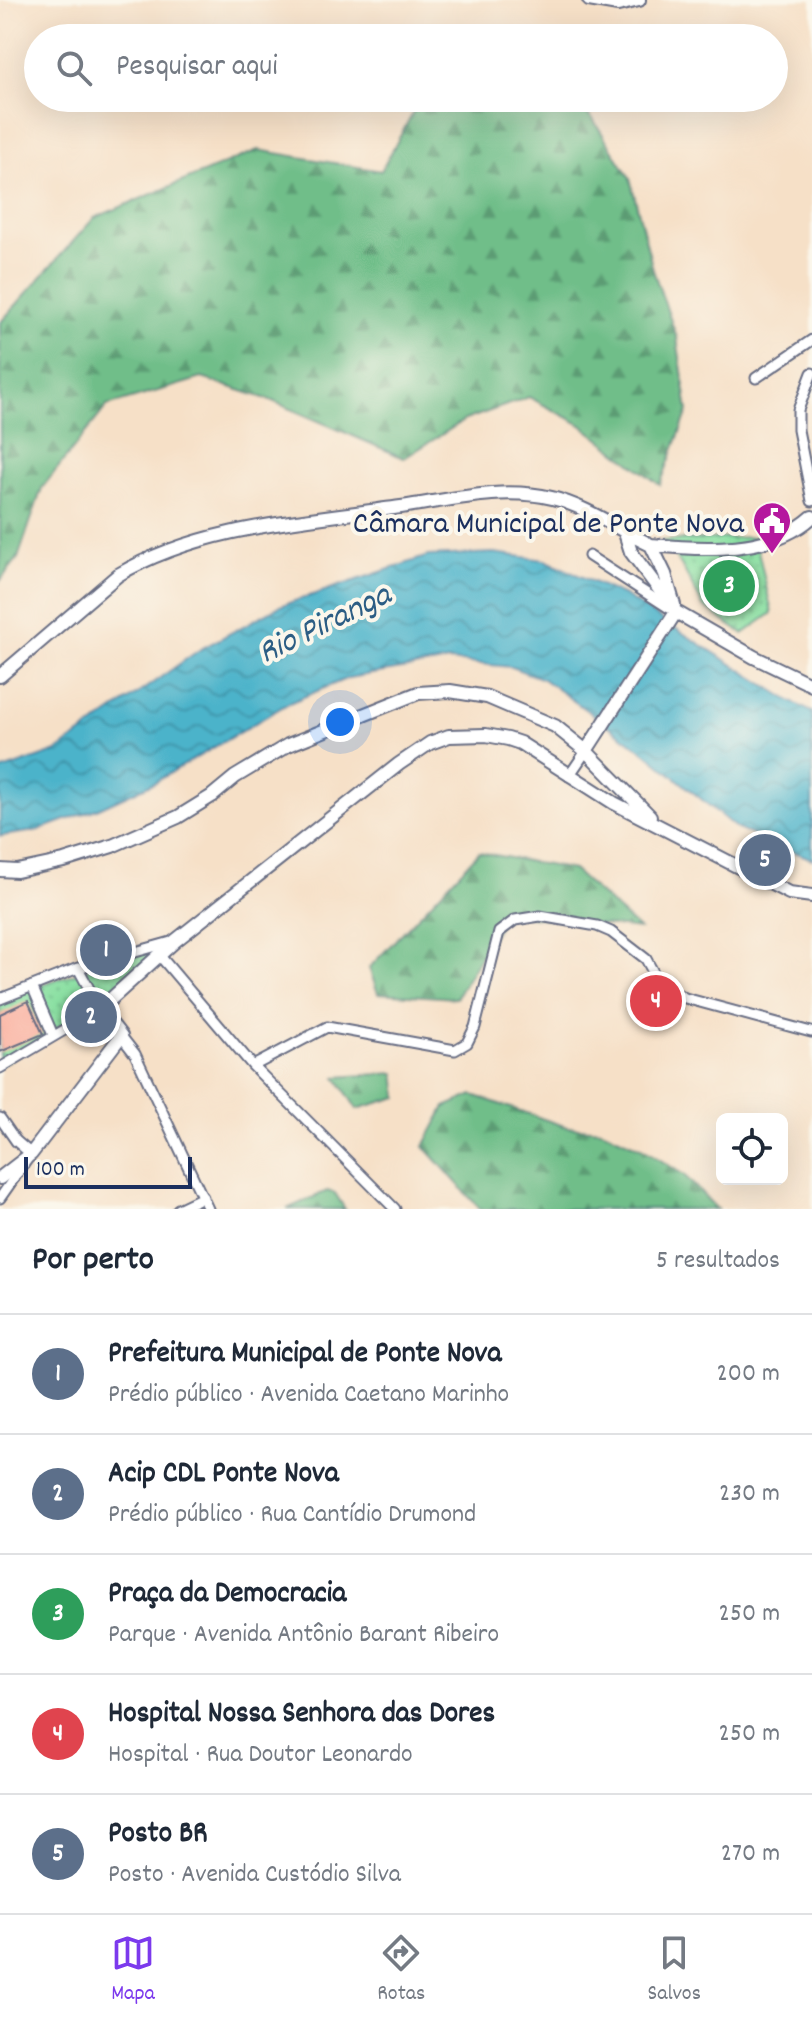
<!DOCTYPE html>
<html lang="pt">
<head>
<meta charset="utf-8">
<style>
	:root { --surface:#fff; --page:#f6f6f7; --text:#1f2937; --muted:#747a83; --line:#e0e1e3; --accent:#7c3aed }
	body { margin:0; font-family:Dekko,sans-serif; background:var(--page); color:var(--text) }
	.controls { position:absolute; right:24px; bottom:24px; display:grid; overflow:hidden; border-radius:12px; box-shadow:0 8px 32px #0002 }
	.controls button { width:72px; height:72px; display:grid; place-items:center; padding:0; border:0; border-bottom:2px solid var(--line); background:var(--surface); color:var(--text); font:40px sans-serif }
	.scale { position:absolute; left:24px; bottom:20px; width:168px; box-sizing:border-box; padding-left:8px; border:4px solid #1b2f5e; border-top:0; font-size:22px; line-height:28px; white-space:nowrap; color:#1b2f5e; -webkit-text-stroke:6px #fbf7ec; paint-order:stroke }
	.you { position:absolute; left:340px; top:722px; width:28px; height:28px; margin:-20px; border:6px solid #fff; border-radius:50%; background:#1a73e8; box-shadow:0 0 0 12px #1a73e833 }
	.badge { display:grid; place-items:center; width:52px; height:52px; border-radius:50%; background:var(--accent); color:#fff; font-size:26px; font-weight:700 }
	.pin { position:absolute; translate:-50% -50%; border:4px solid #fff; box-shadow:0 2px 8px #0006 }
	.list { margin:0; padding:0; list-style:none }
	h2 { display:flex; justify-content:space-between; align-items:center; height:104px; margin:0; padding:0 32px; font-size:34px }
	h2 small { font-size:26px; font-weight:400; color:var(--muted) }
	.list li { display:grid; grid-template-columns:52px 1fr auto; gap:24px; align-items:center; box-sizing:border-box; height:120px; padding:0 32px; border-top:2px solid var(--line) }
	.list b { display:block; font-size:30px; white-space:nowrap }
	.list p { margin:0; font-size:26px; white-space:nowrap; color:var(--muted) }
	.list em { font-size:26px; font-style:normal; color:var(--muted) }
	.icon { flex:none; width:44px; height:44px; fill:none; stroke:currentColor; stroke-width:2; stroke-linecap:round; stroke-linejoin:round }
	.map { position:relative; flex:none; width:812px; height:1209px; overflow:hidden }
	.search { position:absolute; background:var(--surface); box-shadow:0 8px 32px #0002; left:24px; right:24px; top:24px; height:88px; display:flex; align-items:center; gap:20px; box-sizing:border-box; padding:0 28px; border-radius:44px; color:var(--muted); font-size:30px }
	.sheet { height:704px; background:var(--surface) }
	nav { display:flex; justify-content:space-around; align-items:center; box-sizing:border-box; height:112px; border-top:2px solid var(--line); background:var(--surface); font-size:22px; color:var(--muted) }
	nav a { display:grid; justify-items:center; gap:4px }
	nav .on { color:var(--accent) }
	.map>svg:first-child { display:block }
</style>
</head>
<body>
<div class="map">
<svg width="812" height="1209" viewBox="0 0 812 1209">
	<defs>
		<pattern id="forest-firs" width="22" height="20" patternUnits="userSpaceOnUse" patternTransform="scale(2)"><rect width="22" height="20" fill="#70be89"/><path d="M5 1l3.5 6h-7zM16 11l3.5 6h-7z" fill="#5b9b73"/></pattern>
		<pattern id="park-dots" width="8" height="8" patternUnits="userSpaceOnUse" patternTransform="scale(2)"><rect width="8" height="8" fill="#8be0a3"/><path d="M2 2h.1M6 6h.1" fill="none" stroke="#77c08f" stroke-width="1.8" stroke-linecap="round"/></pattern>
		<pattern id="water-waves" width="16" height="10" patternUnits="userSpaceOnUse" patternTransform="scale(2)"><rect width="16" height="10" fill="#4cb3ca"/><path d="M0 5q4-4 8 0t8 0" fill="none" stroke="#3e92a7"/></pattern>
	</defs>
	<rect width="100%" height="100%" fill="#fbf7ec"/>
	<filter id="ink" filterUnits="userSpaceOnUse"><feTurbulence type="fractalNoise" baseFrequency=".0125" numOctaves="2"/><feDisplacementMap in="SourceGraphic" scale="16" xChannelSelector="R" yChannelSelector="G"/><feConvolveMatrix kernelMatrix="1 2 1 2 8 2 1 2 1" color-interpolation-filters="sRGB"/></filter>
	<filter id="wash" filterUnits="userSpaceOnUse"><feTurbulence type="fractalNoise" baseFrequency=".006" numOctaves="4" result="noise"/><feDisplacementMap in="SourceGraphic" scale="32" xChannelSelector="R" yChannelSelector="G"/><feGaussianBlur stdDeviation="1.8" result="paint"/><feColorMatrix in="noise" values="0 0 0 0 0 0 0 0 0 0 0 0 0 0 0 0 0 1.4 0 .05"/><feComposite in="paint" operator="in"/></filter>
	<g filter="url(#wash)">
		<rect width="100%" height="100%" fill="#f6e0c7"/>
		<!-- forest -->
		<path fill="url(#forest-firs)" stroke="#467674" stroke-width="2" d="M 421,98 L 569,98 L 593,119 L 630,178 L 653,270 L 677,338 L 688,411 L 660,485 L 580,424 L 529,397 L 465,420 L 404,458 L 270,400 L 202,378 L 107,406 L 42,488 L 18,558 L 0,581 L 0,323 L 94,218 L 258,150 L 381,171 Z
			M 479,852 L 573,870 L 639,929 L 505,914 L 456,998 L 378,993 L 369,968 Z
			M 395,1073 L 398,1097 L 357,1109 L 336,1077 Z
			M 473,1095 L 567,1127 L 602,1130 L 643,1149 L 684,1175 L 717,1209 L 480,1209 L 424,1146 L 445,1107 Z
			M 327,1191 L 335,1193 L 345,1209 L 287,1209 Z"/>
		<!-- park -->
		<path fill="url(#park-dots)" stroke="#538880" stroke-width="2" d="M 755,537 L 772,613 L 743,634 L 703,606 L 682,566 L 662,541 Z
			M 175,941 L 100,1009 L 68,1020 L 0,1066 L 0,998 Z"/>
		<!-- water -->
		<path fill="url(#water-waves)" stroke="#347194" stroke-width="2" d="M 494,553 L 545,560 L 624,596 L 792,702 L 812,712 L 812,859 L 737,829 L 646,753 L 543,679 L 511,667 L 449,661 L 348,678 L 289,703 L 155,782 L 99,808 L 36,831 L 0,836 L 0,771 L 57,751 L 199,650 L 280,606 L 428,556 Z"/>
		<g id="blocks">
			<!-- building -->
			<path fill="#faae9d" d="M 28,1001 L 43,1034 L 0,1052 L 0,1014 Z"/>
		</g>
	</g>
	<g filter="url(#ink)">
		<use href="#blocks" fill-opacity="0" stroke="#686d83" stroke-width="2"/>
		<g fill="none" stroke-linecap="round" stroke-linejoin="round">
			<!-- street casing -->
			<g stroke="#686d83" stroke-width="13">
				<path id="street" d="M 812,373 L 798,410 L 798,430 L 812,501
					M 756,378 L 812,340
					M 589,556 L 669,608
					M 569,776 L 586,751
					M 160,956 L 253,1066 L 395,1209
					M 32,986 L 53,1035
					M 0,999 L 78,968 L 171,942
					M 121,1036 L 135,1054 L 208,1209
					M 253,1066 L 327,1027 L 455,1050 L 467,1043 L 475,1027 L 499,932 L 515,920 L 540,916 L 597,926 L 611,932 L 646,959 L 660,985 L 685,998 L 811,1032
					M 0,1068 L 100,1009 L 78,968
					M 0,1118 L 16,1141 L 31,1154 L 0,1198
					M 178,1209 L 203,1197"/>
			</g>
			<!-- secondary casing -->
			<g stroke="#686d83" stroke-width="16">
				<path id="secondary" d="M 589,0 L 618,5 L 639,0
					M 625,533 L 631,552 L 676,612 L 754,657 L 812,685
					M 651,545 L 665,574 L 674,605
					M 0,676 L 118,575 C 199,526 309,520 401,507 C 451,500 501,486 552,498 C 586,506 619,530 651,545 C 704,550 771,554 812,517
					M 586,751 L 676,612
					M 0,870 L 17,871 L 64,861 L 112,846 L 178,817 L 212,796 L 235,777 L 288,745 L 418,693 L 450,691 L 487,697 L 555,726 L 586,751 L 650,816
					M 0,1178 L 31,1154 L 121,1036 L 100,1009 L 175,941 L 399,764 L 430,743 L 449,736 L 486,735 L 508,739 L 520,743 L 614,803 L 789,893 L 812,896"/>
			</g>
			<!-- street -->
			<use href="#street" stroke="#fff" stroke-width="9"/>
			<!-- secondary -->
			<use href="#secondary" stroke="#fff" stroke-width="12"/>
		</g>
	</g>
	<!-- icons -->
	<defs>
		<g id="civic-pin" transform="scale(2)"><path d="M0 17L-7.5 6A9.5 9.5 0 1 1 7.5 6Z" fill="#b5179e" stroke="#fbf7ec"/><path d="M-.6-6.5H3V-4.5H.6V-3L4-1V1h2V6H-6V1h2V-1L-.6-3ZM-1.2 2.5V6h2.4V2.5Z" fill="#fff"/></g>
	</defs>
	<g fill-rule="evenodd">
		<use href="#civic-pin" x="772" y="521"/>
	</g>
	<g text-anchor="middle" stroke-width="8" stroke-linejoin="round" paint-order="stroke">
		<!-- poi labels -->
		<g font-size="32" fill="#1b2f5e" stroke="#fbf7ec" text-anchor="end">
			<text x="744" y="532">Câmara Municipal de Ponte Nova</text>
		</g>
		<!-- water labels -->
		<g font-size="34" font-style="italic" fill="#2c5d84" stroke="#fbf7ec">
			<text transform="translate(323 621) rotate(-26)" y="12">Rio Piranga</text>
		</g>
	</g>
</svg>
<div class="controls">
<button><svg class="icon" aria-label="locate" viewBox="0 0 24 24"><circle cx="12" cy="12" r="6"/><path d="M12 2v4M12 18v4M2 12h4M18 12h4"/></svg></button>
</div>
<div class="scale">100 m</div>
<div class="you"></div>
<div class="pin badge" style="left:106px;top:950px;background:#5c6f8a">1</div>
<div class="pin badge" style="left:91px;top:1017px;background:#5c6f8a">2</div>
<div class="pin badge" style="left:729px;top:586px;background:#2e9e5b">3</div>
<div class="pin badge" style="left:656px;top:1001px;background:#e0444e">4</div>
<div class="pin badge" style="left:765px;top:860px;background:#5c6f8a">5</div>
<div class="search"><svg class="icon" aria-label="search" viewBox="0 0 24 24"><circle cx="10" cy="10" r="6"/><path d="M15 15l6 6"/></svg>Pesquisar aqui</div>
</div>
<section class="sheet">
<h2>Por perto<small>5 resultados</small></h2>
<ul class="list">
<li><span class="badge" style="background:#5c6f8a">1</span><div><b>Prefeitura Municipal de Ponte Nova</b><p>Prédio público · Avenida Caetano Marinho</p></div><em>200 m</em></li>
<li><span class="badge" style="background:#5c6f8a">2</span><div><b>Acip CDL Ponte Nova</b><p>Prédio público · Rua Cantídio Drumond</p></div><em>230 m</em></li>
<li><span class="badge" style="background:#2e9e5b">3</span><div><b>Praça da Democracia</b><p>Parque · Avenida Antônio Barant Ribeiro</p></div><em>250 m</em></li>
<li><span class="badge" style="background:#e0444e">4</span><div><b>Hospital Nossa Senhora das Dores</b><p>Hospital · Rua Doutor Leonardo</p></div><em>250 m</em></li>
<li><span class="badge" style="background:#5c6f8a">5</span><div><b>Posto BR</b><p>Posto · Avenida Custódio Silva</p></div><em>270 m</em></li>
</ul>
</section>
<nav>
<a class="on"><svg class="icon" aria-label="map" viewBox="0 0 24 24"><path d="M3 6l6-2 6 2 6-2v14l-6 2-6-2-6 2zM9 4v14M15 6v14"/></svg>Mapa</a>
<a><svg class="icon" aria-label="directions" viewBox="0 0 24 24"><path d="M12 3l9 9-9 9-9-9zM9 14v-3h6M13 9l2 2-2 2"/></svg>Rotas</a>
<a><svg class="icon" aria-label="saved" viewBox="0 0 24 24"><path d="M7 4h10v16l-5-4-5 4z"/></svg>Salvos</a>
</nav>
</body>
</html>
